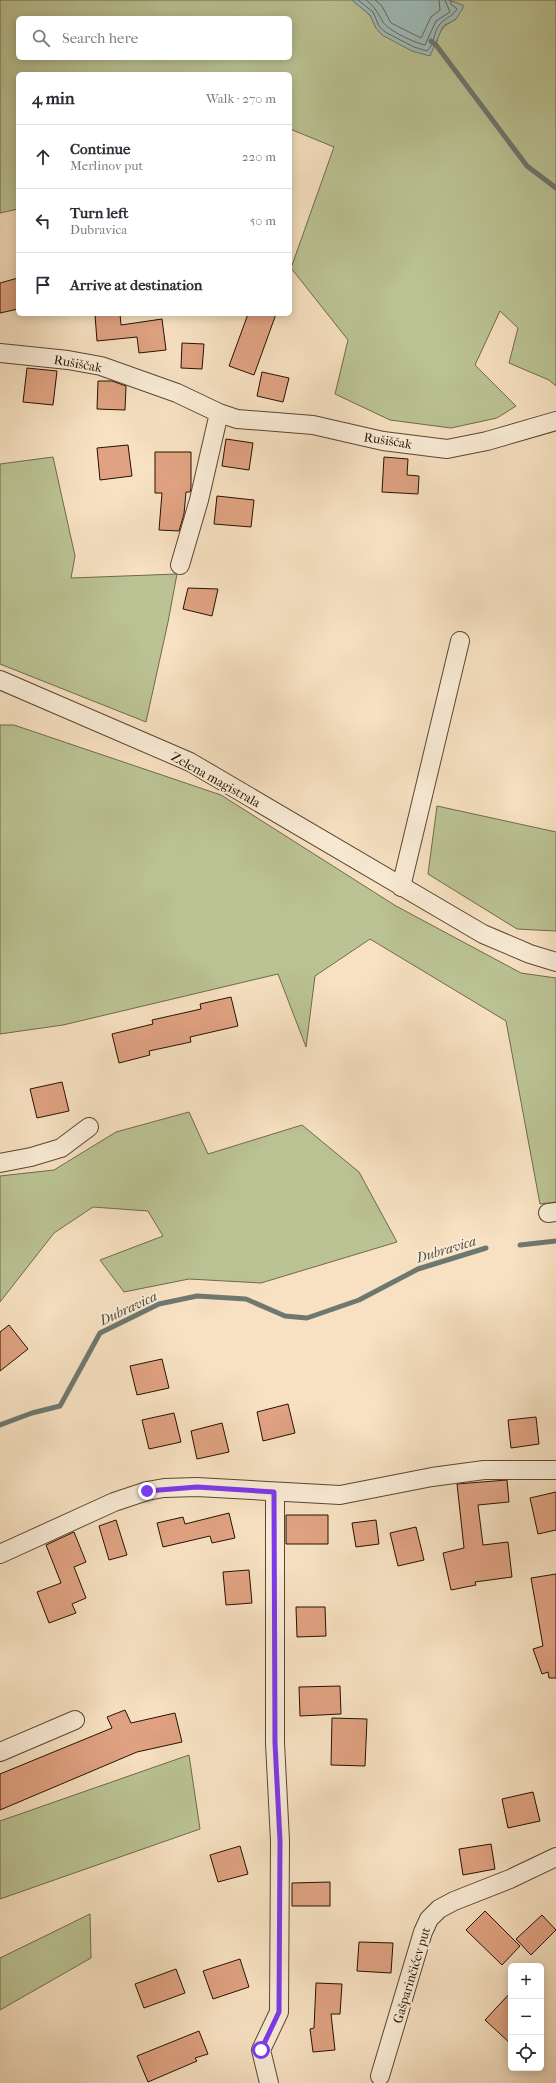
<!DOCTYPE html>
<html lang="en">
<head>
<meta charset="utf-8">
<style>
	:root { --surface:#fff; --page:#f7f7f7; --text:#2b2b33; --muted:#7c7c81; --line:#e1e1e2 }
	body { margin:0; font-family:"IM FELL French Canon",serif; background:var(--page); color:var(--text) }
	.controls { position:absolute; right:12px; bottom:12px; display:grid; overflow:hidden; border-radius:6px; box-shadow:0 2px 10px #0003 }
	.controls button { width:36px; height:36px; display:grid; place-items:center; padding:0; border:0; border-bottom:1px solid var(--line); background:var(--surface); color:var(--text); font:20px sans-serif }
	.stop { position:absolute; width:12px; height:12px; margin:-9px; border:3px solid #7c3aed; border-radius:50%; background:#fff }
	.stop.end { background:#7c3aed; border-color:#fff; box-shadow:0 1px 4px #0008 }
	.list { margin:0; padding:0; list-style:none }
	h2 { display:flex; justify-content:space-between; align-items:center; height:52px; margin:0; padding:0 16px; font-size:17px }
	h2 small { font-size:13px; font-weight:400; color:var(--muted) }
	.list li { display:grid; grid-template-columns:26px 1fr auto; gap:12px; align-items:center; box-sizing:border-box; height:64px; padding:0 16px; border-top:1px solid var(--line) }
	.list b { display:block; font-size:15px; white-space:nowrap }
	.list p { margin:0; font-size:13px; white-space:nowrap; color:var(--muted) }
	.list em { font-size:13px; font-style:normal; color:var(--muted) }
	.icon { flex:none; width:22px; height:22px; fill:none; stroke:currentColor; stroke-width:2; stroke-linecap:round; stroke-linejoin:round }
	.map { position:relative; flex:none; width:556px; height:2083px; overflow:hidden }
	.search { position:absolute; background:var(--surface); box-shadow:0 2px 10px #0003; left:16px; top:16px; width:276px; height:44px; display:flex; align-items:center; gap:10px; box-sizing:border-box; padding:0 14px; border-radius:6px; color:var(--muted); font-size:15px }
	.panel { position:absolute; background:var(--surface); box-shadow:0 2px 10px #0003; left:16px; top:72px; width:276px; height:244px; border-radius:6px }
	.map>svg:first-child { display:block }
</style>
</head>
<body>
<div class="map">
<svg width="556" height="2083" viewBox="0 0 556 2083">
	<rect width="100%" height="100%" fill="#f7e1c2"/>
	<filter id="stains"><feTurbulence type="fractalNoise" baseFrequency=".005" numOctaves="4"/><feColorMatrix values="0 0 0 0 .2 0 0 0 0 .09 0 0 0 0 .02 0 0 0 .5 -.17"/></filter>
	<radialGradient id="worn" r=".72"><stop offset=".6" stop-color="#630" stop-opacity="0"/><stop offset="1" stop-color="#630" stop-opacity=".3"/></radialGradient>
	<!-- green -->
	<path fill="#bbc394" stroke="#706a4a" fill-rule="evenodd" d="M 0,0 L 352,0 L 370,15 L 376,28 L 412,51 L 436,45 C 440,29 442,27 456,19 L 457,3 L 448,0 L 556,0 L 556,386 L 549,380 L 509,363 L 518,328 L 500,311 L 475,365 L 516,406 L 497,418 L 451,428 L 390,420 L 335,394 L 348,340 L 291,268 L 334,147 L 290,129 L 290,74 L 18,74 L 18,209 L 0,213 ZM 18,18 L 290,18 L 290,58 L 18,58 Z
		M 53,457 L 75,556 L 71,578 L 177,574 L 168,622 L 146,722 L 0,664 L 0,464 Z
		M 0,725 L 14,725 L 221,795 L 396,906 L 521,973 L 556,978 L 556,1202 L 540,1204 L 506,1021 L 370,939 L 315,976 L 306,1047 L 278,974 L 63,1025 L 0,1034 Z
		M 437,806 L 556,832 L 556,931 L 517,929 L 428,874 Z
		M 189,1112 L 208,1154 L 302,1125 L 359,1172 L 397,1242 L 261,1283 L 189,1279 L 124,1292 L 100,1260 L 163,1236 L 148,1211 L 93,1207 L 54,1233 L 0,1302 L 0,1176 L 54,1170 L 116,1132 Z
		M 189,1755 L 200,1829 L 0,1899 L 0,1821 Z
		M 90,1914 L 91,1958 L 0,2010 L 0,1958 Z"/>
	<!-- water -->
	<path fill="#9fbcba" stroke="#6e7870" d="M 352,0 L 448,0 L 463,5 L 463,8 L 456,19 L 443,26 L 430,56 L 412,51 L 382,35 L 376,28 L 370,15 Z"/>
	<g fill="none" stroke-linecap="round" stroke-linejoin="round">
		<!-- shore -->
		<path stroke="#62675e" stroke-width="1" d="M 358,0 L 373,12 L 379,26 L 385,32 L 414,47 L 427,51 C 435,44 433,32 440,24 C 445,18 452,17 457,9 L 451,4 L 450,0
			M 366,0 C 376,8 377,12 383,22 C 389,31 415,43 425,45 L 436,21 L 450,12 L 445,0
			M 375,0 L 382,6 L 391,23 L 421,38 L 431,17 L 440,10 L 439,0"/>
		<!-- stream -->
		<path stroke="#6e7870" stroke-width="5" d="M 431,41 L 436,45 L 527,166 L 556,188
			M 520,1245 L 556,1241
			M 0,1425 L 32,1413 L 60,1406 L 100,1333 L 159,1304 L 197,1296 L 246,1299 L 285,1316 L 307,1318 L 359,1300 L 418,1269 L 486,1248"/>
	</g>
	<!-- building -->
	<path fill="#e0a282" stroke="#251201" d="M 18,278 L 18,309 L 0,313 L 0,283 Z
		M 120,314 L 121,325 L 162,319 L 166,350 L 139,353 L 137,337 L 97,341 L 95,315 Z
		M 248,314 L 276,314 L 254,375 L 229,366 Z
		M 182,343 L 204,344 L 202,369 L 181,368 Z
		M 27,368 L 57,371 L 53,405 L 23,402 Z
		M 262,372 L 289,378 L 283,402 L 257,396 Z
		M 98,381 L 112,381 L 126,386 L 125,410 L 97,409 Z
		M 226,439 L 253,443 L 249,470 L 222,466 Z
		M 128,445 L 132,476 L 100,480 L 97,448 Z
		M 155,452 L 191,452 L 191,488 L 190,492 L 186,492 L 184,514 L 179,531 L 159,530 L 162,493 L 155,493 Z
		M 384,457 L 408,459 L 407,475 L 419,476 L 418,494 L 382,492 Z
		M 217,496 L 254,500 L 251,527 L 214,524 Z
		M 188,588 L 218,589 L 212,616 L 183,609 Z
		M 231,997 L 238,1026 L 190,1037 L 191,1042 L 149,1051 L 150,1055 L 119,1063 L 112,1034 L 153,1024 L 152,1020 L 201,1009 L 200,1004 Z
		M 62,1082 L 69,1111 L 37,1118 L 30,1089 Z
		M 9,1325 L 28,1349 L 0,1371 L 0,1332 Z
		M 162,1359 L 169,1388 L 137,1395 L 130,1366 Z
		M 288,1404 L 295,1433 L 263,1441 L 257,1412 Z
		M 174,1413 L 181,1442 L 149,1449 L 142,1420 Z
		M 536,1417 L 539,1444 L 511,1448 L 508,1420 Z
		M 222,1423 L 229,1452 L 197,1459 L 191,1431 Z
		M 507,1480 L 509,1502 L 478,1505 L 483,1545 L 508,1542 L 512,1577 L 475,1582 L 476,1585 L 451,1590 L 443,1553 L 464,1548 L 457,1484 Z
		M 556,1492 L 556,1530 L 538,1534 L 530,1498 Z
		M 229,1513 L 235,1538 L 212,1543 L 210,1536 L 163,1547 L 157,1523 L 183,1517 L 185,1524 Z
		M 286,1515 L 328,1515 L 328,1544 L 286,1544 Z
		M 116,1520 L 127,1555 L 109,1560 L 99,1526 Z
		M 376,1520 L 379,1544 L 356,1547 L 352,1523 Z
		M 416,1527 L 424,1560 L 398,1566 L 390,1533 Z
		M 74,1532 L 86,1562 L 74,1567 L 86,1598 L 72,1604 L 76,1613 L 49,1623 L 37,1592 L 61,1583 L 46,1545 Z
		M 249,1570 L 252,1603 L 226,1605 L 223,1572 Z
		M 556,1574 L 556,1678 L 549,1678 L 548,1672 L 542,1674 L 533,1649 L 543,1646 L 531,1578 Z
		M 296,1607 L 325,1607 L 326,1636 L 297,1637 Z
		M 340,1686 L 341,1714 L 300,1716 L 299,1687 Z
		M 125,1710 L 131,1723 L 175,1713 L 182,1742 L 137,1752 L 0,1810 L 0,1774 L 112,1728 L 107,1717 Z
		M 332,1718 L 367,1719 L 365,1766 L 331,1765 Z
		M 533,1792 L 540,1821 L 508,1828 L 502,1799 Z
		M 491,1844 L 495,1869 L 463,1875 L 459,1849 Z
		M 240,1846 L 248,1874 L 218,1882 L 210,1855 Z
		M 330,1882 L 330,1906 L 292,1906 L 292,1883 Z
		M 485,1911 L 520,1946 L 502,1965 L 466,1930 Z
		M 542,1915 L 556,1930 L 531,1955 L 516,1939 Z
		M 359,1942 L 393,1943 L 391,1973 L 357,1971 Z
		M 240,1959 L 249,1987 L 213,1999 L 203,1971 Z
		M 176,1969 L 185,1993 L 144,2008 L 135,1984 Z
		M 316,1983 L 342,1984 L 340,2014 L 331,2014 L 335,2050 L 313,2052 L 310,2029 L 314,2028 Z
		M 511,1992 L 511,2044 L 485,2020 Z
		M 199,2031 L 208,2054 L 195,2058 L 197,2061 L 148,2082 L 137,2056 Z"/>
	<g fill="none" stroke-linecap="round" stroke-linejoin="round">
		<!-- minor casing -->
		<g stroke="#5a4631" stroke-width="20">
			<path id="minor" d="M 0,353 L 68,360 L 101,366 L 177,393 L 219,413 L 237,419 L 313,425 L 383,441 L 447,449 L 487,441 L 556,421
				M 180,565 L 199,500 L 219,413
				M 0,680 L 190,762 L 483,934 L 530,954 L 556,962
				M 401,887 L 460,641
				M 0,1163 L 31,1157 L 61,1148 L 89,1127
				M 548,1213 L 556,1212
				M 0,1554 L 114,1502 L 147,1491 L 164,1488 L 197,1487 L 340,1495 L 432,1477 L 484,1470 L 556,1470
				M 0,1752 L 75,1720
				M 380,2076 L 423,1932 L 429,1919 L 439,1909 L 454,1901 L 510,1879 L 556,1857
				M 269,2083 L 261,2050 L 279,2012 L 280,1841 L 275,1743 L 275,1492"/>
		</g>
		<!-- minor -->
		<use href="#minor" stroke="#faecd7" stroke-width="18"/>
	</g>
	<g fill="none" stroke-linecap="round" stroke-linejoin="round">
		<!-- route -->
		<path stroke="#7c3aed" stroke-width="5" d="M 147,1491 L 197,1487 L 274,1492 L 275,1743 L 280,1841 L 279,2012 L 261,2050"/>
	</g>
	<g text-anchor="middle" stroke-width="3.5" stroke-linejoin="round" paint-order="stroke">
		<!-- street labels -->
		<g font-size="13" fill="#251201" stroke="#faecd7">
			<text transform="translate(78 363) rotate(10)" y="5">Rušiščak</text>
			<text transform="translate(388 440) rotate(9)" y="5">Rušiščak</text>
			<text transform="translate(216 779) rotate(29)" y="5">Zelena magistrala</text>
			<text transform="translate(411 1975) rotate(-73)" y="5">Gašparinčićev put</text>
		</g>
		<!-- water labels -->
		<g font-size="14" font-style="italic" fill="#504e42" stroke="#faecd7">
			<text transform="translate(446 1249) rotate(-17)" y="5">Dubravica</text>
			<text transform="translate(128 1308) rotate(-25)" y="5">Dubravica</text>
		</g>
	</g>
	<rect width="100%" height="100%" filter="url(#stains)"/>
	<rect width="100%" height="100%" fill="url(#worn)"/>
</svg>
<div class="controls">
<button>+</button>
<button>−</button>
<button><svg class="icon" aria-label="locate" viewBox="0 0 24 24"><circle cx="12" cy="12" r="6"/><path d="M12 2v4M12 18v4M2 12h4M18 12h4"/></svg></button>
</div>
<div class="stop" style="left:261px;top:2050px"></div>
<div class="stop end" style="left:147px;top:1491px"></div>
<div class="search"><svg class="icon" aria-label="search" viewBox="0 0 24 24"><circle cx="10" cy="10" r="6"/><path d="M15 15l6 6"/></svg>Search here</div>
<section class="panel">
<h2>4 min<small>Walk · 270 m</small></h2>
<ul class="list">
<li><svg class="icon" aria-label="ahead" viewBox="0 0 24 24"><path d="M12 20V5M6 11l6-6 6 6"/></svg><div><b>Continue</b><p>Merlinov put</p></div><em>220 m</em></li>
<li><svg class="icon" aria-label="left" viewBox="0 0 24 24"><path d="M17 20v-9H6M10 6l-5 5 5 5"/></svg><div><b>Turn left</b><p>Dubravica</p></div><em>50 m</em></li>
<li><svg class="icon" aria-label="arrive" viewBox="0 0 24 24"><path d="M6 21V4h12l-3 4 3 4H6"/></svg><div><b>Arrive at destination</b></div></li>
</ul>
</section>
</div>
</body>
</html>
